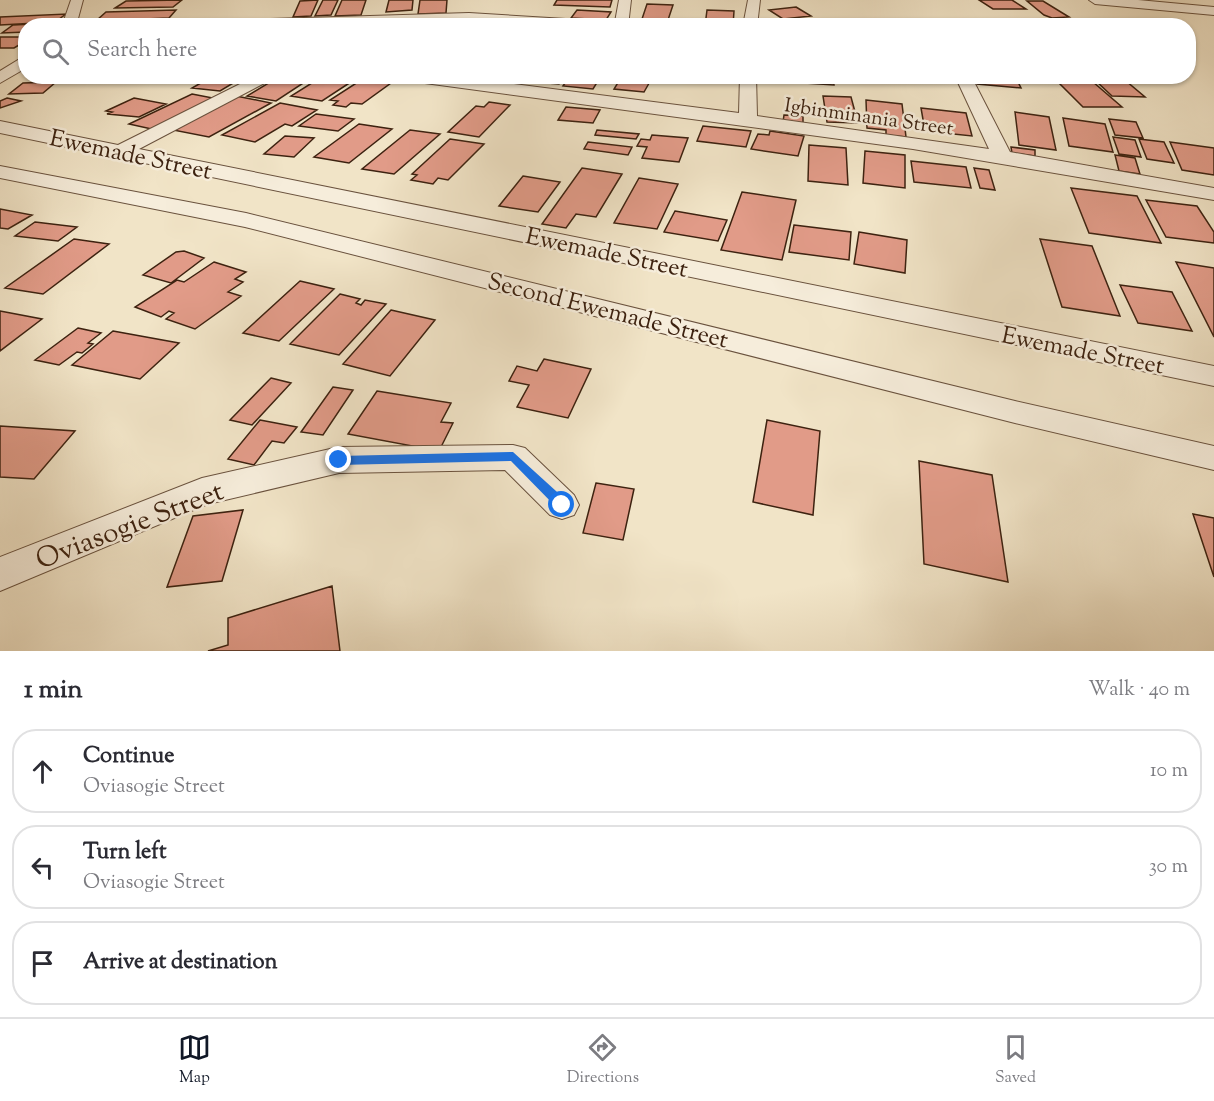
<!DOCTYPE html>
<html lang="en">
<head>
<meta charset="utf-8">
<style>
	:root { --surface:#fff; --page:#f2f2f3; --text:#2b2b33; --muted:#7c7c81; --line:#e1e1e2; --accent:#111827 }
	body { margin:0; font-family:"Sorts Mill Goudy",serif; background:var(--page); color:var(--text) }
	.stop { position:absolute; width:18px; height:18px; margin:-14px; border:4px solid #1a73e8; border-radius:50%; background:#fff }
	.stop.end { background:#1a73e8; border-color:#fff; box-shadow:0 2px 6px #0008 }
	.list { margin:0; padding:0; list-style:none }
	h2 { display:flex; justify-content:space-between; align-items:center; height:78px; margin:0; padding:0 24px; font-size:26px }
	h2 small { font-size:20px; font-weight:400; color:var(--muted) }
	.list li { display:grid; grid-template-columns:39px 1fr auto; gap:18px; align-items:center; box-sizing:border-box; height:84px; margin:0 12px 12px; padding:0 12px; border:2px solid var(--line); border-radius:24px }
	.list b { display:block; font-size:22px; white-space:nowrap }
	.list p { margin:0; font-size:20px; white-space:nowrap; color:var(--muted) }
	.list em { font-size:20px; font-style:normal; color:var(--muted) }
	.icon { flex:none; width:33px; height:33px; fill:none; stroke:currentColor; stroke-width:2; stroke-linecap:round; stroke-linejoin:round }
	.map { position:relative; flex:none; width:1214px; height:651px; overflow:hidden }
	.search { position:absolute; background:var(--surface); box-shadow:0 2px 4px #0004; left:18px; right:18px; top:18px; height:66px; display:flex; align-items:center; gap:15px; box-sizing:border-box; padding:0 21px; border-radius:24px; color:var(--muted); font-size:22px }
	.sheet { height:366px; background:var(--surface) }
	nav { display:flex; justify-content:space-around; align-items:center; box-sizing:border-box; height:84px; border-top:2px solid var(--line); background:var(--surface); font-size:16px; color:var(--muted) }
	nav a { display:grid; justify-items:center; gap:3px }
	nav .on { color:var(--accent) }
	.map>svg:first-child { display:block }
</style>
</head>
<body>
<div class="map">
<svg width="1214" height="651" viewBox="0 0 1214 651">
	<rect width="100%" height="100%" fill="#f1e4c7"/>
	<filter id="stains"><feTurbulence type="fractalNoise" baseFrequency=".00333" numOctaves="4"/><feColorMatrix values="0 0 0 0 .2 0 0 0 0 .09 0 0 0 0 .02 0 0 0 .5 -.17"/></filter>
	<radialGradient id="worn" r=".72"><stop offset=".6" stop-color="#630" stop-opacity="0"/><stop offset="1" stop-color="#630" stop-opacity=".3"/></radialGradient>
	<!-- building -->
	<path fill="#e19b88" stroke="#3d2210" stroke-width="1.5" d="M 182,0 L 173,7 L 115,8 L 126,1 Z
		M 318,0 L 311,16 L 293,17 L 300,1 Z
		M 323,0 L 338,0 L 331,15 L 315,16 Z
		M 342,0 L 366,0 L 361,15 L 335,16 Z
		M 389,0 L 413,0 L 412,10 L 386,12 Z
		M 420,0 L 447,0 L 446,13 L 418,14 Z
		M 557,0 L 612,0 L 610,7 L 554,5 Z
		M 979,0 L 1012,0 L 1026,9 L 993,9 Z
		M 1027,1 L 1043,1 L 1069,17 L 1052,18 L 1044,15 Z
		M 647,4 L 673,5 L 667,23 L 641,22 Z
		M 796,7 L 811,16 L 783,19 L 769,10 Z
		M 176,10 L 169,18 L 96,21 L 106,12 Z
		M 577,10 L 611,12 L 606,20 L 571,18 Z
		M 707,10 L 734,11 L 733,26 L 705,26 Z
		M 66,14 L 55,22 L 0,25 L 0,17 Z
		M 806,19 L 819,25 L 774,24 Z
		M 438,22 L 466,22 L 465,26 L 436,26 Z
		M 54,23 L 26,26 L 26,32 L 2,33 L 13,25 Z
		M 0,37 L 26,37 L 26,41 L 14,48 L 0,48 Z
		M 213,76 L 245,76 L 220,91 L 192,88 Z
		M 280,76 L 314,76 L 276,101 L 247,96 Z
		M 323,76 L 357,78 L 322,101 L 291,96 Z
		M 528,76 L 565,76 L 559,84 L 524,81 Z
		M 570,76 L 601,76 L 593,89 L 563,86 Z
		M 622,76 L 633,76 L 652,78 L 644,92 L 614,89 Z
		M 775,76 L 833,76 L 834,85 L 774,81 Z
		M 974,76 L 1015,76 L 1021,88 L 977,84 Z
		M 361,80 L 391,83 L 362,104 L 351,103 L 346,107 L 333,105 L 338,101 L 330,100 Z
		M 1095,80 L 1126,81 L 1145,97 L 1112,96 Z
		M 1057,81 L 1093,82 L 1122,107 L 1083,107 Z
		M 56,82 L 43,93 L 9,94 L 23,83 Z
		M 192,94 L 218,99 L 156,130 L 129,124 Z
		M 236,96 L 271,103 L 209,137 L 173,130 Z
		M 823,96 L 851,97 L 858,123 L 827,122 Z
		M 7,98 L 21,101 L 0,108 L 0,101 Z
		M 134,98 L 166,104 L 139,117 L 107,114 L 112,112 L 106,111 Z
		M 866,100 L 902,104 L 906,137 L 886,135 L 886,130 L 867,128 Z
		M 489,102 L 510,105 L 479,137 L 448,132 L 476,106 L 484,107 Z
		M 280,103 L 317,110 L 292,126 L 285,124 L 255,142 L 222,135 Z
		M 566,107 L 600,110 L 593,123 L 558,120 Z
		M 921,108 L 966,113 L 972,136 L 925,131 Z
		M 1015,112 L 1049,117 L 1056,150 L 1019,145 Z
		M 316,114 L 354,119 L 338,131 L 299,126 Z
		M 784,115 L 803,116 L 803,124 L 783,122 Z
		M 1063,118 L 1105,124 L 1113,152 L 1069,146 Z
		M 1109,119 L 1136,122 L 1143,138 L 1115,135 Z
		M 359,124 L 392,129 L 349,163 L 314,157 Z
		M 703,126 L 751,131 L 746,147 L 697,141 Z
		M 410,130 L 440,134 L 394,174 L 362,169 Z
		M 597,130 L 639,134 L 636,139 L 595,135 Z
		M 770,131 L 804,136 L 798,156 L 751,149 L 758,134 L 769,135 Z
		M 652,135 L 688,138 L 679,162 L 642,158 L 647,147 L 637,146 L 641,139 L 650,140 Z
		M 285,136 L 314,138 L 294,157 L 264,154 Z
		M 1113,137 L 1135,140 L 1141,157 L 1119,154 Z
		M 450,139 L 484,144 L 448,180 L 438,178 L 433,184 L 411,180 L 417,175 L 412,174 Z
		M 1139,139 L 1164,142 L 1174,163 L 1147,159 Z
		M 588,142 L 632,147 L 628,155 L 584,149 Z
		M 1170,142 L 1214,148 L 1214,175 L 1182,170 Z
		M 809,145 L 846,148 L 848,185 L 808,181 Z
		M 1011,147 L 1035,150 L 1035,156 L 1012,153 Z
		M 865,151 L 905,155 L 905,188 L 863,183 Z
		M 1115,155 L 1135,158 L 1140,174 L 1119,171 Z
		M 911,161 L 966,167 L 971,188 L 914,182 Z
		M 582,168 L 622,174 L 596,217 L 576,214 L 566,228 L 542,224 Z
		M 974,168 L 989,170 L 995,190 L 980,188 Z
		M 523,176 L 560,182 L 538,212 L 499,206 Z
		M 639,178 L 678,184 L 657,229 L 614,223 Z
		M 1071,188 L 1137,196 L 1161,243 L 1089,233 Z
		M 742,192 L 796,200 L 782,260 L 721,250 Z
		M 1146,200 L 1197,206 L 1214,232 L 1214,243 L 1166,237 Z
		M 0,209 L 32,215 L 8,229 L 0,228 Z
		M 675,211 L 727,220 L 718,241 L 664,232 Z
		M 35,222 L 77,227 L 58,241 L 15,236 Z
		M 794,225 L 851,232 L 849,260 L 789,252 Z
		M 859,232 L 907,240 L 905,273 L 854,264 Z
		M 74,239 L 109,244 L 43,294 L 5,288 Z
		M 1040,239 L 1092,246 L 1120,316 L 1062,307 Z
		M 184,251 L 204,258 L 171,283 L 143,275 L 176,252 Z
		M 214,262 L 246,272 L 235,279 L 243,282 L 228,292 L 241,296 L 195,329 L 166,319 L 174,313 L 169,311 L 161,317 L 135,307 L 177,280 L 184,282 Z
		M 1176,262 L 1214,268 L 1214,337 Z
		M 300,281 L 334,289 L 279,341 L 243,333 Z
		M 1120,285 L 1172,292 L 1192,331 L 1138,323 Z
		M 340,294 L 360,299 L 356,303 L 361,305 L 365,300 L 386,304 L 339,355 L 290,344 Z
		M 391,310 L 435,320 L 390,376 L 343,364 Z
		M 0,311 L 42,319 L 0,351 Z
		M 78,328 L 101,333 L 88,343 L 93,344 L 82,353 L 77,352 L 59,365 L 35,360 Z
		M 113,331 L 179,343 L 140,379 L 72,365 Z
		M 544,359 L 591,369 L 568,418 L 517,407 L 529,385 L 509,381 L 517,366 L 537,371 Z
		M 271,378 L 291,383 L 252,425 L 230,420 Z
		M 333,387 L 353,390 L 323,435 L 301,432 Z
		M 377,391 L 451,403 L 441,422 L 453,423 L 439,451 L 348,434 Z
		M 260,420 L 297,427 L 284,443 L 272,441 L 254,465 L 228,459 Z
		M 767,420 L 820,431 L 813,515 L 753,502 Z
		M 0,426 L 75,431 L 34,479 L 0,477 Z
		M 919,461 L 992,475 L 1008,582 L 924,564 Z
		M 596,483 L 634,489 L 623,540 L 583,533 Z
		M 243,510 L 222,581 L 167,587 L 193,516 Z
		M 1193,514 L 1214,518 L 1214,577 Z
		M 332,586 L 340,651 L 208,651 L 228,645 L 228,618 Z"/>
	<g fill="none" stroke-linecap="round" stroke-linejoin="round">
		<!-- minor casing -->
		<g stroke="#6a523e" stroke-width="2">
			<path id="minor" d="M 71,0 L 83,0 L 76,26 L 62,26 Z
				M 619,0 L 631,0 L 628,26 L 538,26 L 469,21 L 326,26 L 166,26 L 173,22 L 469,13 L 615,22 Z
				M 748,0 L 760,0 L 757,26 L 743,26 Z
				M 1089,0 L 1138,0 L 1214,7 L 1214,15 L 1095,4 Z
				M 26,55 L 26,68 L 0,83 L 0,71 Z
				M 256,76 L 278,76 L 139,149 L 1214,366 L 1214,386 L 0,133 L 0,121 L 118,145 Z
				M 402,76 L 452,76 L 739,113 L 740,76 L 756,76 L 757,116 L 989,149 L 955,76 L 971,76 L 1010,152 L 1214,188 L 1214,200 L 913,149 L 410,81 Z
				M 0,166 L 246,213 L 1015,401 L 1214,446 L 1214,470 L 1015,423 L 245,227 L 0,178 Z
				M 513,445 L 525,448 L 574,495 L 579,505 L 574,515 L 562,519 L 550,515 L 505,470 L 339,473 L 208,504 L 0,591 L 0,557 L 202,478 L 339,447 Z"/>
		</g>
		<!-- minor -->
		<use href="#minor" fill="#f6eddb" fill-rule="evenodd"/>
	</g>
	<!-- route -->
	<path fill="#1a73e8" d="M 513,452 L 567,501 L 567,509 L 558,509 L 511,461 L 339,465 L 333,460 L 339,456 Z"/>
	<g text-anchor="middle" stroke-width="5" stroke-linejoin="round" paint-order="stroke">
		<!-- far-street labels -->
		<g font-size="20" fill="#3d2210" stroke="#f6eddb">
			<text transform="translate(869 116) rotate(8)" y="7">Igbinminania Street</text>
		</g>
		<!-- street labels -->
		<g font-size="24" fill="#3d2210" stroke="#f6eddb">
			<text transform="translate(131 154) rotate(12)" y="8">Ewemade Street</text>
			<text transform="translate(607 252) rotate(12)" y="8">Ewemade Street</text>
			<text transform="translate(608 310) rotate(14)" y="8">Second Ewemade Street</text>
			<text transform="translate(1083 350) rotate(11)" y="8">Ewemade Street</text>
		</g>
		<!-- near-street labels -->
		<g font-size="28" fill="#3d2210" stroke="#f6eddb">
			<text transform="translate(129 524) rotate(-21)" y="10">Oviasogie Street</text>
		</g>
	</g>
	<rect width="100%" height="100%" filter="url(#stains)"/>
	<rect width="100%" height="100%" fill="url(#worn)"/>
</svg>
<div class="stop" style="left:562px;top:505px"></div>
<div class="stop end" style="left:339px;top:460px"></div>
<div class="search"><svg class="icon" aria-label="search" viewBox="0 0 24 24"><circle cx="10" cy="10" r="6"/><path d="M15 15l6 6"/></svg>Search here</div>
</div>
<section class="sheet">
<h2>1 min<small>Walk · 40 m</small></h2>
<ul class="list">
<li><svg class="icon" aria-label="ahead" viewBox="0 0 24 24"><path d="M12 20V5M6 11l6-6 6 6"/></svg><div><b>Continue</b><p>Oviasogie Street</p></div><em>10 m</em></li>
<li><svg class="icon" aria-label="left" viewBox="0 0 24 24"><path d="M17 20v-9H6M10 6l-5 5 5 5"/></svg><div><b>Turn left</b><p>Oviasogie Street</p></div><em>30 m</em></li>
<li><svg class="icon" aria-label="arrive" viewBox="0 0 24 24"><path d="M6 21V4h12l-3 4 3 4H6"/></svg><div><b>Arrive at destination</b></div></li>
</ul>
</section>
<nav>
<a class="on"><svg class="icon" aria-label="map" viewBox="0 0 24 24"><path d="M3 6l6-2 6 2 6-2v14l-6 2-6-2-6 2zM9 4v14M15 6v14"/></svg>Map</a>
<a><svg class="icon" aria-label="directions" viewBox="0 0 24 24"><path d="M12 3l9 9-9 9-9-9zM9 14v-3h6M13 9l2 2-2 2"/></svg>Directions</a>
<a><svg class="icon" aria-label="saved" viewBox="0 0 24 24"><path d="M7 4h10v16l-5-4-5 4z"/></svg>Saved</a>
</nav>
</body>
</html>
